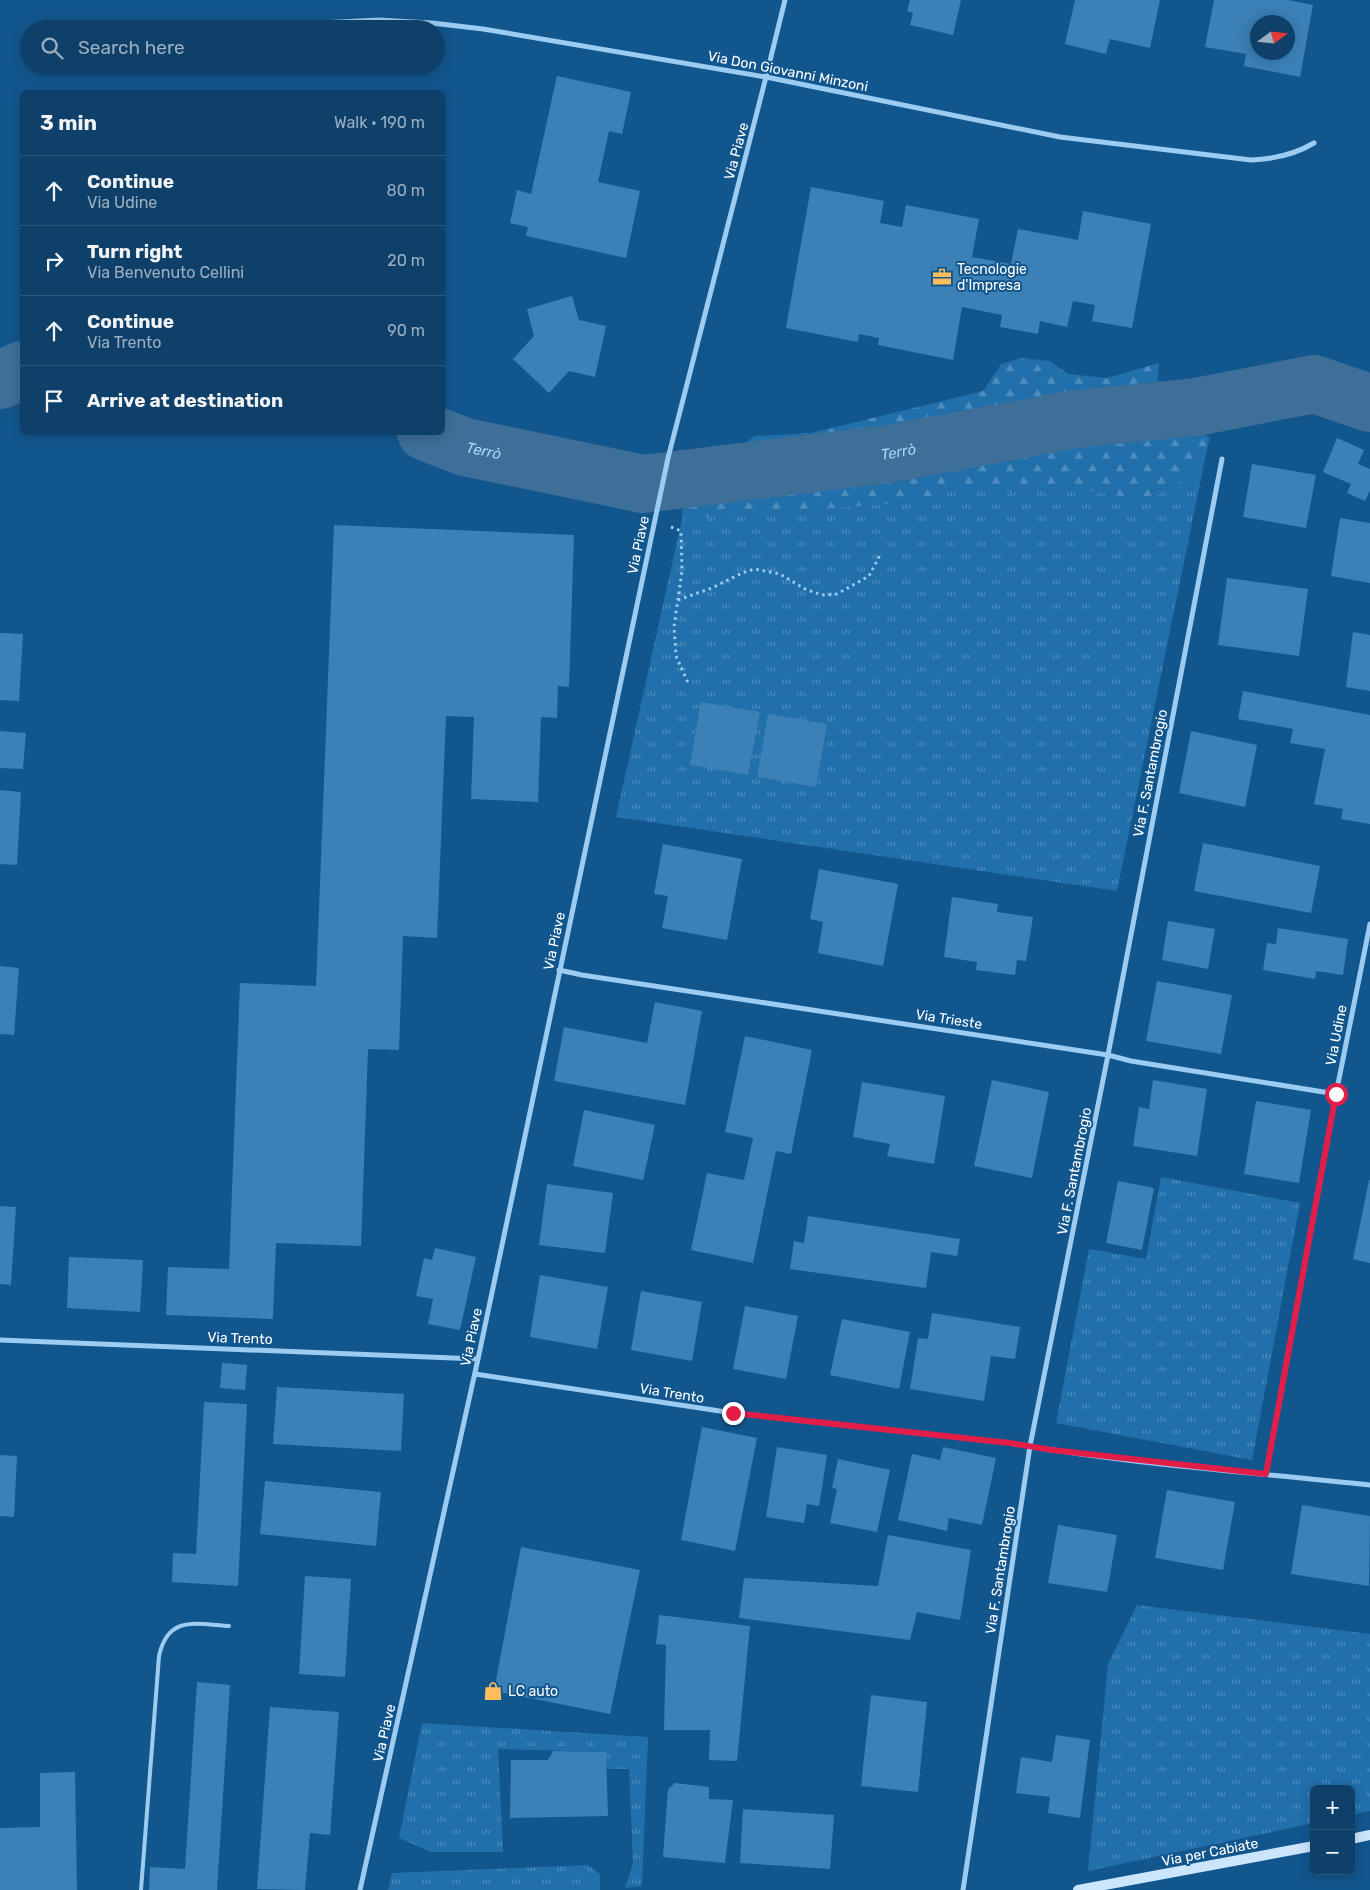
<!DOCTYPE html>
<html lang="en">
<head>
<meta charset="utf-8">
<style>
	:root { --surface:#0e406a; --page:#174770; --text:#f1f3f6; --muted:#9bafc1; --line:#2e597e }
	body { margin:0; font-family:Rubik,sans-serif; background:var(--page); color:var(--text) }
	.controls { position:absolute; right:15px; bottom:15px; display:grid; overflow:hidden; border-radius:8px; box-shadow:0 2px 12px #0003 }
	.controls button { width:45px; height:45px; display:grid; place-items:center; padding:0; border:0; border-bottom:1px solid var(--line); background:var(--surface); color:var(--text); font:25px sans-serif }
	.compass { position:absolute; left:1250px; top:15px; width:45px; height:45px; border-radius:50%; background:var(--surface); box-shadow:0 2px 12px #0003; rotate:75deg }
	.stop { position:absolute; width:15px; height:15px; margin:-11px; border:4px solid #e11d48; border-radius:50%; background:#fff }
	.stop.end { background:#e11d48; border-color:#fff; box-shadow:0 1px 5px #0008 }
	.list { margin:0; padding:0; list-style:none }
	h2 { display:flex; justify-content:space-between; align-items:center; height:65px; margin:0; padding:0 20px; font-size:21px }
	h2 small { font-size:16px; font-weight:400; color:var(--muted) }
	.list li { display:grid; grid-template-columns:32px 1fr auto; gap:15px; align-items:center; box-sizing:border-box; height:70px; padding:0 20px; border-top:1px solid var(--line) }
	.list b { display:block; font-size:19px; white-space:nowrap }
	.list p { margin:0; font-size:16px; white-space:nowrap; color:var(--muted) }
	.list em { font-size:16px; font-style:normal; color:var(--muted) }
	.icon { flex:none; width:28px; height:28px; fill:none; stroke:currentColor; stroke-width:2; stroke-linecap:round; stroke-linejoin:round }
	.map { position:relative; flex:none; width:1370px; height:1890px; overflow:hidden }
	.search { position:absolute; background:var(--surface); box-shadow:0 2px 12px #0003; left:20px; top:20px; width:425px; height:55px; display:flex; align-items:center; gap:12px; box-sizing:border-box; padding:0 18px; border-radius:28px; color:var(--muted); font-size:19px }
	.panel { position:absolute; background:var(--surface); box-shadow:0 2px 12px #0003; left:20px; top:90px; width:425px; height:345px; border-radius:8px }
	.map>svg:first-child { display:block }
</style>
</head>
<body>
<div class="map">
<svg width="1370" height="1890" viewBox="0 0 1370 1890">
	<defs>
		<pattern id="grass-tufts" width="24" height="20" patternUnits="userSpaceOnUse" patternTransform="scale(1.25)"><rect width="24" height="20" fill="#216fab"/><path d="M3 7l-1-3M5 7V3M7 7l1-3M15 17l-1-3M17 17v-4M19 17l1-3" fill="none" stroke="#4d8cbc"/></pattern>
		<pattern id="forest-firs" width="22" height="20" patternUnits="userSpaceOnUse" patternTransform="scale(1.25)"><rect width="22" height="20" fill="#216fab"/><path d="M5 1l3.5 6h-7zM16 11l3.5 6h-7z" fill="#4d8cbc"/></pattern>
	</defs>
	<rect width="100%" height="100%" fill="#12568e"/>
	<!-- grass -->
	<path fill="url(#grass-tufts)" d="M 1167,449 L 1205,459 L 1117,891 L 616,817 L 682,519 Z
		M 1161,1177 L 1300,1203 L 1252,1460 L 1056,1423 L 1089,1249 L 1146,1259 Z
		M 1137,1605 L 1370,1634 L 1370,1811 L 1351,1815 L 1351,1789 L 1314,1789 L 1314,1823 L 1088,1871 L 1108,1664 Z
		M 422,1723 L 648,1737 L 642,1886 L 625,1888 L 633,1863 L 629,1769 L 606,1769 L 606,1752 L 498,1749 L 503,1852 L 431,1852 L 399,1838 Z
		M 588,1865 L 600,1874 L 600,1890 L 388,1890 L 392,1873 Z"/>
	<!-- forest -->
	<path fill="url(#forest-firs)" d="M 1021,358 L 1050,361 L 1068,374 L 1107,378 L 1159,363 L 1156,398 L 1079,409 L 922,442 L 712,466 L 755,436 L 811,433 L 983,391 L 1001,364 Z
		M 1156,420 L 1210,437 L 1205,459 L 1198,471 L 1151,498 L 1110,495 L 1077,488 L 1013,492 L 998,487 L 969,486 L 904,503 L 682,519 L 684,486 L 940,461 L 964,453 L 999,457 L 1045,450 L 1072,428 Z"/>
	<g fill="none" stroke-linecap="round" stroke-linejoin="round">
		<!-- river -->
		<g stroke="#3d6f98" stroke-width="58">
			<path d="M 0,380 L 22,370"/>
			<path id="s1" d="M 426,432 L 465,447 L 643,484 L 888,454 L 1076,419 L 1196,407 L 1314,384 L 1370,403"/>
		</g>
	</g>
	<!-- building -->
	<path fill="#3b80b7" fill-rule="evenodd" d="M 910,0 L 961,0 L 953,35 L 910,25 L 913,13 L 907,11 Z
		M 1075,0 L 1160,0 L 1150,48 L 1110,39 L 1106,54 L 1065,44 Z
		M 1214,0 L 1288,0 L 1313,5 L 1300,77 L 1244,66 L 1246,54 L 1205,47 ZM 1258,22 L 1288,22 L 1288,52 L 1258,52 Z
		M 557,76 L 631,92 L 622,134 L 609,131 L 598,182 L 640,191 L 626,258 L 526,236 L 528,227 L 510,223 L 517,190 L 531,194 Z
		M 811,187 L 884,201 L 880,223 L 902,227 L 906,205 L 979,219 L 972,257 L 1011,264 L 1018,229 L 1078,240 L 1083,211 L 1151,224 L 1132,328 L 1092,321 L 1095,305 L 1073,301 L 1067,327 L 1040,321 L 1038,334 L 1000,327 L 1002,315 L 962,307 L 953,360 L 878,345 L 879,338 L 859,334 L 858,342 L 786,328 Z
		M 572,296 L 579,320 L 606,326 L 595,377 L 569,371 L 549,393 L 513,359 L 534,336 L 527,309 Z
		M 1337,438 L 1364,450 L 1358,464 L 1370,469 L 1370,490 L 1365,501 L 1347,493 L 1351,484 L 1323,472 Z
		M 1252,464 L 1316,475 L 1306,528 L 1243,517 Z
		M 1340,518 L 1370,523 L 1370,583 L 1331,576 Z
		M 334,525 L 574,535 L 569,687 L 558,686 L 557,718 L 541,717 L 538,802 L 471,799 L 474,717 L 446,716 L 437,938 L 403,936 L 399,1050 L 368,1049 L 361,1246 L 276,1243 L 273,1319 L 166,1315 L 168,1267 L 229,1269 L 240,983 L 316,986 Z
		M 1227,578 L 1308,589 L 1299,656 L 1218,645 Z
		M 1353,632 L 1370,635 L 1370,691 L 1346,687 Z
		M 0,633 L 23,634 L 19,701 L 0,700 Z
		M 1243,691 L 1370,715 L 1370,824 L 1341,819 L 1343,809 L 1314,804 L 1325,749 L 1290,743 L 1293,729 L 1238,719 Z
		M 701,702 L 760,712 L 748,775 L 690,765 Z
		M 768,714 L 827,724 L 816,787 L 757,777 Z
		M 0,731 L 26,733 L 23,769 L 0,768 Z
		M 1191,731 L 1257,745 L 1245,807 L 1179,793 Z
		M 0,790 L 21,792 L 17,865 L 0,864 Z
		M 1203,843 L 1320,866 L 1311,913 L 1194,891 Z
		M 663,844 L 742,859 L 727,940 L 662,928 L 668,896 L 654,894 Z
		M 819,869 L 898,884 L 883,966 L 818,953 L 823,922 L 810,919 Z
		M 952,897 L 998,904 L 997,912 L 1033,917 L 1026,961 L 1017,960 L 1015,975 L 976,970 L 977,962 L 944,957 Z
		M 1168,921 L 1215,929 L 1208,969 L 1162,960 Z
		M 1278,928 L 1348,939 L 1343,975 L 1316,971 L 1315,979 L 1263,970 L 1267,943 L 1276,944 Z
		M 0,966 L 19,968 L 14,1035 L 0,1034 Z
		M 1157,981 L 1232,995 L 1221,1054 L 1146,1041 Z
		M 655,1002 L 702,1011 L 685,1105 L 554,1081 L 564,1027 L 647,1043 Z
		M 745,1036 L 812,1050 L 791,1154 L 776,1151 L 753,1263 L 691,1250 L 707,1173 L 744,1180 L 753,1138 L 725,1132 Z
		M 992,1080 L 1049,1092 L 1032,1178 L 974,1166 Z
		M 1153,1080 L 1207,1089 L 1197,1156 L 1133,1146 L 1139,1107 L 1149,1109 Z
		M 862,1082 L 945,1096 L 934,1164 L 887,1156 L 890,1144 L 853,1137 Z
		M 1256,1101 L 1311,1110 L 1299,1183 L 1244,1174 Z
		M 584,1110 L 655,1125 L 643,1180 L 573,1166 Z
		M 1369,1180 L 1370,1180 L 1370,1263 L 1353,1259 Z
		M 1118,1181 L 1154,1188 L 1142,1250 L 1106,1243 Z
		M 547,1184 L 613,1193 L 605,1253 L 539,1245 Z
		M 0,1206 L 16,1207 L 11,1285 L 0,1284 Z
		M 808,1216 L 960,1239 L 957,1256 L 931,1252 L 926,1288 L 790,1269 L 794,1241 L 804,1243 Z
		M 435,1248 L 476,1257 L 460,1330 L 428,1324 L 433,1299 L 416,1296 L 424,1258 L 432,1260 Z
		M 69,1257 L 143,1260 L 140,1312 L 67,1308 Z
		M 540,1275 L 608,1287 L 597,1349 L 530,1337 Z
		M 641,1291 L 702,1302 L 692,1361 L 631,1350 Z
		M 745,1306 L 798,1316 L 786,1379 L 733,1369 Z
		M 932,1313 L 1020,1327 L 1015,1359 L 991,1356 L 984,1401 L 910,1389 L 918,1338 L 928,1339 Z
		M 842,1319 L 910,1332 L 899,1389 L 830,1375 Z
		M 222,1363 L 247,1365 L 245,1390 L 220,1388 Z
		M 277,1387 L 404,1394 L 401,1451 L 273,1444 Z
		M 204,1402 L 247,1404 L 238,1586 L 172,1582 L 173,1553 L 196,1554 Z
		M 702,1427 L 757,1438 L 735,1551 L 681,1540 Z
		M 777,1447 L 827,1455 L 819,1506 L 807,1504 L 804,1523 L 766,1517 Z
		M 943,1447 L 996,1458 L 982,1525 L 949,1518 L 947,1531 L 898,1520 L 912,1454 L 940,1460 Z
		M 0,1455 L 17,1456 L 14,1517 L 0,1516 Z
		M 838,1459 L 890,1470 L 877,1532 L 830,1523 L 837,1489 L 832,1488 Z
		M 265,1481 L 381,1492 L 376,1546 L 260,1534 Z
		M 1167,1490 L 1235,1502 L 1223,1570 L 1155,1558 Z
		M 1302,1505 L 1370,1516 L 1369,1586 L 1291,1574 Z
		M 1058,1525 L 1117,1535 L 1107,1592 L 1048,1583 Z
		M 888,1535 L 971,1550 L 960,1620 L 917,1612 L 910,1640 L 739,1618 L 744,1578 L 878,1586 Z
		M 521,1547 L 640,1570 L 610,1714 L 494,1691 Z
		M 305,1576 L 351,1579 L 345,1677 L 299,1674 Z
		M 659,1615 L 750,1626 L 737,1761 L 709,1760 L 710,1730 L 664,1730 L 666,1645 L 656,1644 Z
		M 197,1682 L 230,1685 L 217,1890 L 149,1890 L 150,1867 L 185,1869 Z
		M 871,1695 L 927,1702 L 918,1792 L 861,1786 Z
		M 270,1707 L 339,1712 L 330,1835 L 310,1833 L 305,1890 L 257,1889 Z
		M 1056,1735 L 1090,1740 L 1080,1818 L 1048,1813 L 1050,1797 L 1016,1793 L 1021,1757 L 1052,1762 Z
		M 553,1751 L 606,1752 L 608,1816 L 510,1818 L 511,1760 L 548,1760 Z
		M 75,1772 L 77,1890 L 0,1890 L 0,1828 L 40,1827 L 40,1773 Z
		M 675,1783 L 709,1787 L 709,1799 L 733,1800 L 725,1863 L 663,1857 L 668,1789 Z
		M 743,1809 L 834,1815 L 830,1869 L 740,1863 Z"/>
	<g fill="none" stroke-linecap="round" stroke-linejoin="round">
		<!-- path -->
		<path stroke="#9cccf1" stroke-width="3" stroke-dasharray="2.5 4" stroke-linecap="butt" d="M 671,527 L 681,531 L 682,571 L 674,627 L 676,656 L 689,685
			M 678,600 L 712,588 L 742,573 L 755,569 L 780,574 L 805,589 L 822,595 L 837,594 L 869,576 L 880,555"/>
		<!-- lane -->
		<path stroke="#9cccf1" stroke-width="4" d="M 141,1890 L 159,1656 C 168,1615 196,1624 229,1626"/>
		<!-- street -->
		<path stroke="#9cccf1" stroke-width="5" d="M 252,29 L 281,25 L 379,20 L 432,23 L 483,29 L 766,77 L 1060,137 L 1251,160 C 1274,159 1294,155 1314,143
			M 559,970 L 582,975 L 1108,1055 L 1131,1061 L 1336,1094
			M 0,1340 L 478,1359
			M 475,1374 L 733,1413 L 1010,1443 C 1128,1464 1250,1472 1370,1485
			M 1266,1474 L 1336,1094 L 1370,924
			M 360,1890 L 478,1359 L 668,458 L 766,77 L 785,0
			M 963,1890 L 1030,1446 L 1108,1055 L 1222,459"/>
		<!-- secondary -->
		<path stroke="#cae5fc" stroke-width="10" d="M 1351,1839 L 1370,1835
			M 1078,1890 L 1314,1846"/>
	</g>
	<g fill="none" stroke-linecap="round" stroke-linejoin="round">
		<!-- route -->
		<path stroke="#e11d48" stroke-width="6" d="M 733,1413 L 1010,1443 L 1052,1450 L 1266,1474 L 1336,1094"/>
	</g>
	<!-- icons -->
	<defs>
		<g id="office-bare" transform="scale(1.5)"><path d="M-6-3h4V-5.5h4V-3h4V5H-6ZM-1-4.5V-3h2v-1.5ZM-6 0V1H6V0Z" fill="#ffbd5c" stroke="#12568e" stroke-width="2.5" paint-order="stroke"/></g>
		<g id="shop-bare" transform="scale(1.5)"><path d="M-5-2.5h2.3a2.7 3.5 0 0 1 5.4 0H5L5.5 6h-11ZM-1.5-2.5h3a1.5 2.3 0 0 0-3 0Z" fill="#ffbd5c" stroke="#12568e" stroke-width="2.5" paint-order="stroke"/></g>
	</defs>
	<g fill-rule="evenodd">
		<use href="#office-bare" x="942" y="277"/>
		<use href="#shop-bare" x="493" y="1691"/>
	</g>
	<g text-anchor="middle" stroke-width="4" stroke-linejoin="round" paint-order="stroke">
		<!-- street labels -->
		<g font-size="14" fill="#fff" stroke="#12568e">
			<text transform="translate(788 71) rotate(11)" y="5">Via Don Giovanni Minzoni</text>
			<text transform="translate(736 151) rotate(-75)" y="5">Via Piave</text>
			<text transform="translate(638 545) rotate(-78)" y="5">Via Piave</text>
			<text transform="translate(1150 773) rotate(-79)" y="5">Via F. Santambrogio</text>
			<text transform="translate(554 941) rotate(-78)" y="5">Via Piave</text>
			<text transform="translate(949 1019) rotate(9)" y="5">Via Trieste</text>
			<text transform="translate(1336 1035) rotate(-79)" y="5">Via Udine</text>
			<text transform="translate(1074 1171) rotate(-79)" y="5">Via F. Santambrogio</text>
			<text transform="translate(471 1337) rotate(-78)" y="5">Via Piave</text>
			<text transform="translate(240 1338) rotate(2)" y="5">Via Trento</text>
			<text transform="translate(672 1393) rotate(9)" y="5">Via Trento</text>
			<text transform="translate(1000 1570) rotate(-81)" y="5">Via F. Santambrogio</text>
			<text transform="translate(384 1733) rotate(-77)" y="5">Via Piave</text>
			<text transform="translate(1210 1852) rotate(-11)" y="5">Via per Cabiate</text>
		</g>
		<!-- poi labels -->
		<g font-size="14" fill="#fff" stroke="#12568e" text-anchor="start">
			<text x="957" y="274">Tecnologie<tspan x="957" dy="16">d'Impresa</tspan></text>
			<text x="508" y="1696">LC auto</text>
		</g>
		<!-- water labels -->
		<g font-size="15" font-style="italic" fill="#a8d6f9" stroke="#12568e">
			<text dy="5" stroke="none"><textPath href="#s1" startOffset="61">Terrò</textPath></text>
			<text dy="5" stroke="none"><textPath href="#s1" startOffset="481">Terrò</textPath></text>
		</g>
	</g>
</svg>
<div class="controls">
<button>+</button>
<button>−</button>
</div>
<svg class="compass" viewBox="-18 -18 36 36"><path d="M0-13l5 13h-10z" fill="#e53935"/><path d="M0 13l5-13h-10z" fill="#9bafc1"/></svg>
<div class="stop" style="left:1336px;top:1094px"></div>
<div class="stop end" style="left:733px;top:1413px"></div>
<div class="search"><svg class="icon" aria-label="search" viewBox="0 0 24 24"><circle cx="10" cy="10" r="6"/><path d="M15 15l6 6"/></svg>Search here</div>
<section class="panel">
<h2>3 min<small>Walk · 190 m</small></h2>
<ul class="list">
<li><svg class="icon" aria-label="ahead" viewBox="0 0 24 24"><path d="M12 20V5M6 11l6-6 6 6"/></svg><div><b>Continue</b><p>Via Udine</p></div><em>80 m</em></li>
<li><svg class="icon" aria-label="right" viewBox="0 0 24 24"><path d="M7 20v-9h11M14 6l5 5-5 5"/></svg><div><b>Turn right</b><p>Via Benvenuto Cellini</p></div><em>20 m</em></li>
<li><svg class="icon" aria-label="ahead" viewBox="0 0 24 24"><path d="M12 20V5M6 11l6-6 6 6"/></svg><div><b>Continue</b><p>Via Trento</p></div><em>90 m</em></li>
<li><svg class="icon" aria-label="arrive" viewBox="0 0 24 24"><path d="M6 21V4h12l-3 4 3 4H6"/></svg><div><b>Arrive at destination</b></div></li>
</ul>
</section>
</div>
</body>
</html>
